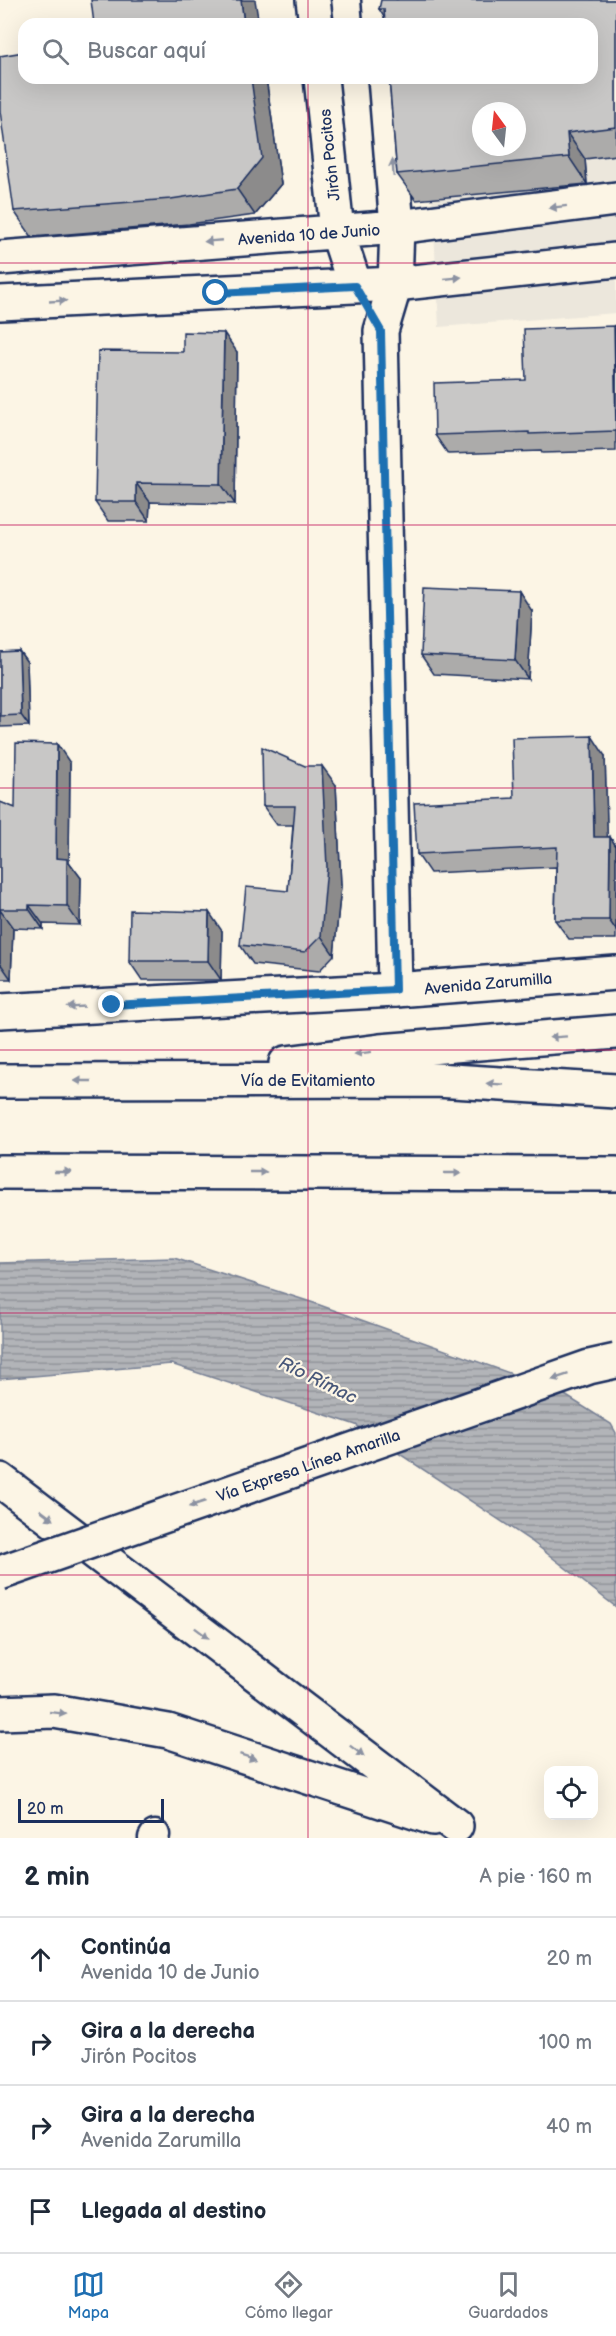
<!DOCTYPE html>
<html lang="es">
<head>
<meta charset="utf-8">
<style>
	:root { --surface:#fff; --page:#f2f2f3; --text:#1f2937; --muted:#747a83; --line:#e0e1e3; --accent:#1f6fb2 }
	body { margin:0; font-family:"Balsamiq Sans",sans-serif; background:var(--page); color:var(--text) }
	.controls { position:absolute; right:18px; bottom:18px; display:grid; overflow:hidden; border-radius:12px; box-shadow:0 6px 24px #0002 }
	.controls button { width:54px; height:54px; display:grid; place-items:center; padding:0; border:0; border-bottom:2px solid var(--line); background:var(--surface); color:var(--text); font:30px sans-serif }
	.compass { position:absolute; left:472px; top:102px; width:54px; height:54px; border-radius:50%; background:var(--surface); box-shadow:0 6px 24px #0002; rotate:345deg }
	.scale { position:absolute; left:18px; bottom:15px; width:146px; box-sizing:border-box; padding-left:6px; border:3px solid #1b2f5e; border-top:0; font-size:16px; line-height:21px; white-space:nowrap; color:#1b2f5e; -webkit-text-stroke:4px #fcf5e5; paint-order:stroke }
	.stop { position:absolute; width:18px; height:18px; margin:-14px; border:4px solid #1f6fb2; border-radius:50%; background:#fff }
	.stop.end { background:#1f6fb2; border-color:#fff; box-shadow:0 2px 6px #0008 }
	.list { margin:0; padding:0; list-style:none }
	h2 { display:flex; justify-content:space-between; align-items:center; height:78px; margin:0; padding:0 24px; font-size:26px }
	h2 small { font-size:20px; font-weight:400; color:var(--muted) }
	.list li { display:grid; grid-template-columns:39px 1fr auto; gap:18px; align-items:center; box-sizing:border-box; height:84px; padding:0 24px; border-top:2px solid var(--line) }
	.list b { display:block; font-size:22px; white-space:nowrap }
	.list p { margin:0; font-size:20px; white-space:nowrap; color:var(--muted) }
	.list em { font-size:20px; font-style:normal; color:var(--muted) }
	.icon { flex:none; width:33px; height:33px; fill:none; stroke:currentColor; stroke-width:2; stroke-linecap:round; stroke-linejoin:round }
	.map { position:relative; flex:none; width:616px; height:1838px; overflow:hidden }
	.search { position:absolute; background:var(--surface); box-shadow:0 6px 24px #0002; left:18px; right:18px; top:18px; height:66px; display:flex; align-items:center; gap:15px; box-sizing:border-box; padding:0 21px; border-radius:18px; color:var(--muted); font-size:22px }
	.sheet { height:414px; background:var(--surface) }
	nav { display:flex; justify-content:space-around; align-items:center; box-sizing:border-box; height:84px; border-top:2px solid var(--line); background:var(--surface); font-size:16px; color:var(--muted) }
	nav a { display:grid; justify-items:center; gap:3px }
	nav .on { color:var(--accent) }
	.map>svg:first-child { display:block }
</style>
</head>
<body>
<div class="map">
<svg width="616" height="1838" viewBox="0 0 616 1838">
	<defs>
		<pattern id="water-rules" width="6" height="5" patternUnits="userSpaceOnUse" patternTransform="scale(1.5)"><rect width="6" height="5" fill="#b2b4b8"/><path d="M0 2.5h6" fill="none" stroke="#909399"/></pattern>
	</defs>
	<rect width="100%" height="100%" fill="#fcf5e5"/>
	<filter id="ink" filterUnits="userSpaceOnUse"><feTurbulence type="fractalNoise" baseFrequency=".0167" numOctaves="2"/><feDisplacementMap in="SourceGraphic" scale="12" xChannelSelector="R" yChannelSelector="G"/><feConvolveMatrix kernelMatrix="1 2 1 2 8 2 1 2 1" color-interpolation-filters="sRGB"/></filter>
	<g filter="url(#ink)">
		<!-- built -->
		<path fill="#ece7dc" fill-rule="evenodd" d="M 616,0 L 616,313 L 439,327 L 426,78 L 592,78 L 592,24 ZM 481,111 L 517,111 L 517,147 L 481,147 Z"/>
		<!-- water -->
		<path fill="url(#water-rules)" stroke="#767f94" stroke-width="1.5" d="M 174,1258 L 314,1303 L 557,1390 L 611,1424 L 616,1433 L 616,1607 L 531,1541 L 356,1425 L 171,1364 L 0,1379 L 0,1263 Z"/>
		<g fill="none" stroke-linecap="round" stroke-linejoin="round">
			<!-- lane casing -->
			<g stroke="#1b2f5e" stroke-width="33">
				<path id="lane" d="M 153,1838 L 155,1835"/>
			</g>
			<!-- street casing -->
			<g stroke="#1b2f5e" stroke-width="38">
				<path id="street" d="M 397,227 L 616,199
					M 395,990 L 381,331 L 395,284 L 616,260"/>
			</g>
			<!-- secondary casing -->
			<g stroke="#1b2f5e" stroke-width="38">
				<path id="secondary" d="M 313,0 L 316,24
					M 379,0 L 381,24
					M 321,78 L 337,231 L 355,286
					M 0,258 L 397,227
					M 0,303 L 395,284 L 397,227 L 385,78
					M 0,1011 L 395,990 L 616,973"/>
			</g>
			<!-- highway casing -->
			<g stroke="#1b2f5e" stroke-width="38">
				<path id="highway" d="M 286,1063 L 380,1051 L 616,1032
					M 0,1081 L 436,1080 L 616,1091
					M 0,1172 L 616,1174
					M 0,1480 L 456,1826
					M 0,1713 L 54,1711 L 168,1731 L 433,1818"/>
			</g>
			<!-- lane -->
			<use href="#lane" stroke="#fcf5e5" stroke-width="28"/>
			<!-- street -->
			<use href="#street" stroke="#fcf5e5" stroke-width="33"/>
			<!-- secondary -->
			<use href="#secondary" stroke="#fcf5e5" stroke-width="33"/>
			<!-- highway -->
			<use href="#highway" stroke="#fcf5e5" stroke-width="33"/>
			<!-- highway-bridge casing -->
			<g stroke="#1b2f5e" stroke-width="38" stroke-linecap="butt">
				<path id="highway-bridge" d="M 0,1573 L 589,1367 L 616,1361"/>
			</g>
			<!-- highway-bridge -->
			<use href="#highway-bridge" stroke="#fcf5e5" stroke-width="33"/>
		</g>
		<!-- wall -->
		<path fill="#acabaa" stroke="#1b2f5e" stroke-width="1.5" d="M 616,0 L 616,155 L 585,159 L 587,184 L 416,200 L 397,174 L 384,17 L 379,9 Z
			M 24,78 L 266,78 L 281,184 L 255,215 L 189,224 L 32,237 L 14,211 Z
			M 614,326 L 616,328 L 616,451 L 542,453 L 541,451 L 448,454 L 435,435 L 526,380 Z
			M 183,352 L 237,352 L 235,504 L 150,502 L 149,521 L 108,521 L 95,502 Z
			M 532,611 L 528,679 L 434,674 L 421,655 Z
			M 19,651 L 27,662 L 29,726 L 0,727 L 0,652 Z
			M 605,756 L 607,837 L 610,837 L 616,846 L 616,939 L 569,939 L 555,920 L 556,867 L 430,873 L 417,854 L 514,798 Z
			M 70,763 L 69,862 L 81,878 L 80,925 L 43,924 L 43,929 L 13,928 L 11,979 L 0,979 L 0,802 L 15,808 Z
			M 336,785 L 341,886 L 334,955 L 319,971 L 253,964 L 240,945 L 288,891 L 293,825 L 277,825 L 263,806 Z
			M 222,931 L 221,980 L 142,980 L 129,961 Z"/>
		<!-- shaded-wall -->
		<path fill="#8c8b8b" stroke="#1b2f5e" stroke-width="1.5" d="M 241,0 L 255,0 L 259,24 L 244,24 Z
			M 251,78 L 266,78 L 281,184 L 255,215 L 237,189 Z
			M 567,133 L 585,159 L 587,184 L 569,157 Z
			M 614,326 L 616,328 L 616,417 Z
			M 224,333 L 237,352 L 235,504 L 221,484 Z
			M 136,483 L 150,502 L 149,521 L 136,502 Z
			M 519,591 L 532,611 L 528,679 L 515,660 Z
			M 19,651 L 27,662 L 29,726 L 21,715 Z
			M 592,736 L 605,756 L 608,856 L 594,837 Z
			M 57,744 L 70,763 L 69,862 L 81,878 L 80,925 L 67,906 L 56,858 Z
			M 322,766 L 336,785 L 341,886 L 334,955 L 321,936 Z
			M 610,837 L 616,846 L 616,930 L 609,920 Z
			M 29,905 L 43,924 L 43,929 L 29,909 Z
			M 0,910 L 13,928 L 11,979 L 0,963 Z
			M 209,912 L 222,931 L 221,980 L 208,961 Z"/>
		<!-- building -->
		<path fill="#c8c7c6" stroke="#1b2f5e" stroke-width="1.5" fill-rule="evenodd" d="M 91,0 L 241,0 L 244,24 L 94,24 Z
			M 381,0 L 616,0 L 616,127 L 567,133 L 569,157 L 397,174 L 389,78 L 592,78 L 592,24 L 385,24 L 384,9 L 379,9 ZM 481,111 L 517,111 L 517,147 L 481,147 Z
			M 24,52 L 24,78 L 251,78 L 262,158 L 237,189 L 171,199 L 14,211 L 0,111 L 0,56 Z
			M 614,326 L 616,431 L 529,434 L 529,432 L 435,435 L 434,383 L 526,380 L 524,329 Z
			M 183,332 L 224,333 L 221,484 L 136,483 L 136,502 L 95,502 L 98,351 L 183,352 Z
			M 424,587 L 519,591 L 515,660 L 421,655 Z
			M 19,651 L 21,715 L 0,716 L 0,652 Z
			M 592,736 L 594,837 L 610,837 L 609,920 L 555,920 L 557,847 L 417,854 L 414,803 L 514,798 L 512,738 Z
			M 16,743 L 57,744 L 56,858 L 67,859 L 67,906 L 29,905 L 29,909 L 0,909 L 0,802 L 15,808 Z
			M 262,747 L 305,766 L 322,766 L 327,867 L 321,936 L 305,952 L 240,945 L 246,887 L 288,891 L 295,806 L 263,806 Z
			M 130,910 L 209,912 L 208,961 L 129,961 Z"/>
		<!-- one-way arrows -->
		<defs><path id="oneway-solid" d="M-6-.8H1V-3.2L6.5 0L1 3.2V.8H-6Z" transform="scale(1.5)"/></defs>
		<g fill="#8c92a2">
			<use href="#oneway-solid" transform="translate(393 168) rotate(-95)"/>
			<use href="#oneway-solid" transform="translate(558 207) rotate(173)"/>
			<use href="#oneway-solid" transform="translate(213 241) rotate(175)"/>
			<use href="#oneway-solid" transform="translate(453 278) rotate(-6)"/>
			<use href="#oneway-solid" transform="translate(58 301) rotate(-3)"/>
			<use href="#oneway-solid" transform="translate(76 1007) rotate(177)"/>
			<use href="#oneway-solid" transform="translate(558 1037) rotate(176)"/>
			<use href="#oneway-solid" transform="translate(363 1053) rotate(173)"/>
			<use href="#oneway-solid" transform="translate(83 1081) rotate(180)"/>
			<use href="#oneway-solid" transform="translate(495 1084) rotate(-176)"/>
			<use href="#oneway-solid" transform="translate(63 1172)"/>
			<use href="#oneway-solid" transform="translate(258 1172)"/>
			<use href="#oneway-solid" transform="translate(453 1173)"/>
			<use href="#oneway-solid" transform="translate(560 1377) rotate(161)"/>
			<use href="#oneway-solid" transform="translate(197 1504) rotate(161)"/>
			<use href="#oneway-solid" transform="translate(47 1515) rotate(37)"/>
			<use href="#oneway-solid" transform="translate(202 1633) rotate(37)"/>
			<use href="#oneway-solid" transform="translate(58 1713) rotate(7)"/>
			<use href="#oneway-solid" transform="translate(357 1751) rotate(37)"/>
			<use href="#oneway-solid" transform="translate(248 1757) rotate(18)"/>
		</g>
	</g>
	<g fill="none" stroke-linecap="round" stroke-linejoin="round" filter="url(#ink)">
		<!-- route -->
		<path stroke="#1f6fb2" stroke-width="8" d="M 112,1005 L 395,990 L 381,331 L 355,286 L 216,293"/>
	</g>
	<!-- grid -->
	<path fill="none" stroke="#c2185b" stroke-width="1.5" stroke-opacity="0.55" d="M 308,0 L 308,24M 308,78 L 308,1838M 0,263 L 616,263M 0,525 L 616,525M 0,788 L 616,788M 0,1050 L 616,1050M 0,1313 L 616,1313M 0,1575 L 616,1575"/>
	<g text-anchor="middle" stroke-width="4.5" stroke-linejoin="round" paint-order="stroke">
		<!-- street labels -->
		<g font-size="16" fill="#1b2f5e" stroke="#fcf5e5">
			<text transform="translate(329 155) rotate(-96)" y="6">Jirón Pocitos</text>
			<text transform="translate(309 234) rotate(-4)" y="6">Avenida 10 de Junio</text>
			<text transform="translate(488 983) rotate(-5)" y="6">Avenida Zarumilla</text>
			<text x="308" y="1086">Vía de Evitamiento</text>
			<text transform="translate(308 1465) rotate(-19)" y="6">Vía Expresa Línea Amarilla</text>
		</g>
		<!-- water labels -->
		<g font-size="18" font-style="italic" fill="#485779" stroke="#fcf5e5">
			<text transform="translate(318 1380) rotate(26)" y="6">Río Rímac</text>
		</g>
	</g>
</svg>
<div class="controls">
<button><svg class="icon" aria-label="locate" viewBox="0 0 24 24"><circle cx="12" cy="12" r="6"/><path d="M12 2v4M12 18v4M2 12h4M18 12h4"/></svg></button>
</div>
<svg class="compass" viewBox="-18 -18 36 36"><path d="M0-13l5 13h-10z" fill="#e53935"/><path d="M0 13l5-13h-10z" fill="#747a83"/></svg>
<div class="scale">20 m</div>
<div class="stop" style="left:216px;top:293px"></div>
<div class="stop end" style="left:112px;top:1005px"></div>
<div class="search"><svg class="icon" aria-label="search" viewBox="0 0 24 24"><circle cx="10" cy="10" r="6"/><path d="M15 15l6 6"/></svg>Buscar aquí</div>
</div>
<section class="sheet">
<h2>2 min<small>A pie · 160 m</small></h2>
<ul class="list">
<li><svg class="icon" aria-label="ahead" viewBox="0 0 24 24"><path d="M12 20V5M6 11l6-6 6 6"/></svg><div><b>Continúa</b><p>Avenida 10 de Junio</p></div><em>20 m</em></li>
<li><svg class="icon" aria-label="right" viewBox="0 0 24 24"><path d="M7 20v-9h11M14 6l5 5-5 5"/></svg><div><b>Gira a la derecha</b><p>Jirón Pocitos</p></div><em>100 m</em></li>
<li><svg class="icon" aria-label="right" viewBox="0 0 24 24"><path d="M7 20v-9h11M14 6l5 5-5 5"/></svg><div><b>Gira a la derecha</b><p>Avenida Zarumilla</p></div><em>40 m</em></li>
<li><svg class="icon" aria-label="arrive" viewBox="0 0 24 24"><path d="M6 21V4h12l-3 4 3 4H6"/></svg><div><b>Llegada al destino</b></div></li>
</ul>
</section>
<nav>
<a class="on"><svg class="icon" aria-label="map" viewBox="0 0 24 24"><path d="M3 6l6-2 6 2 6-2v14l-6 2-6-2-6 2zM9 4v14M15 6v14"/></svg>Mapa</a>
<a><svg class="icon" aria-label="directions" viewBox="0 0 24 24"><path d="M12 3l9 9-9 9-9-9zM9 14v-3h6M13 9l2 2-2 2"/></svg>Cómo llegar</a>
<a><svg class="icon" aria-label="saved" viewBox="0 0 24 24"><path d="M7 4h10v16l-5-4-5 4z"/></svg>Guardados</a>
</nav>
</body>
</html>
